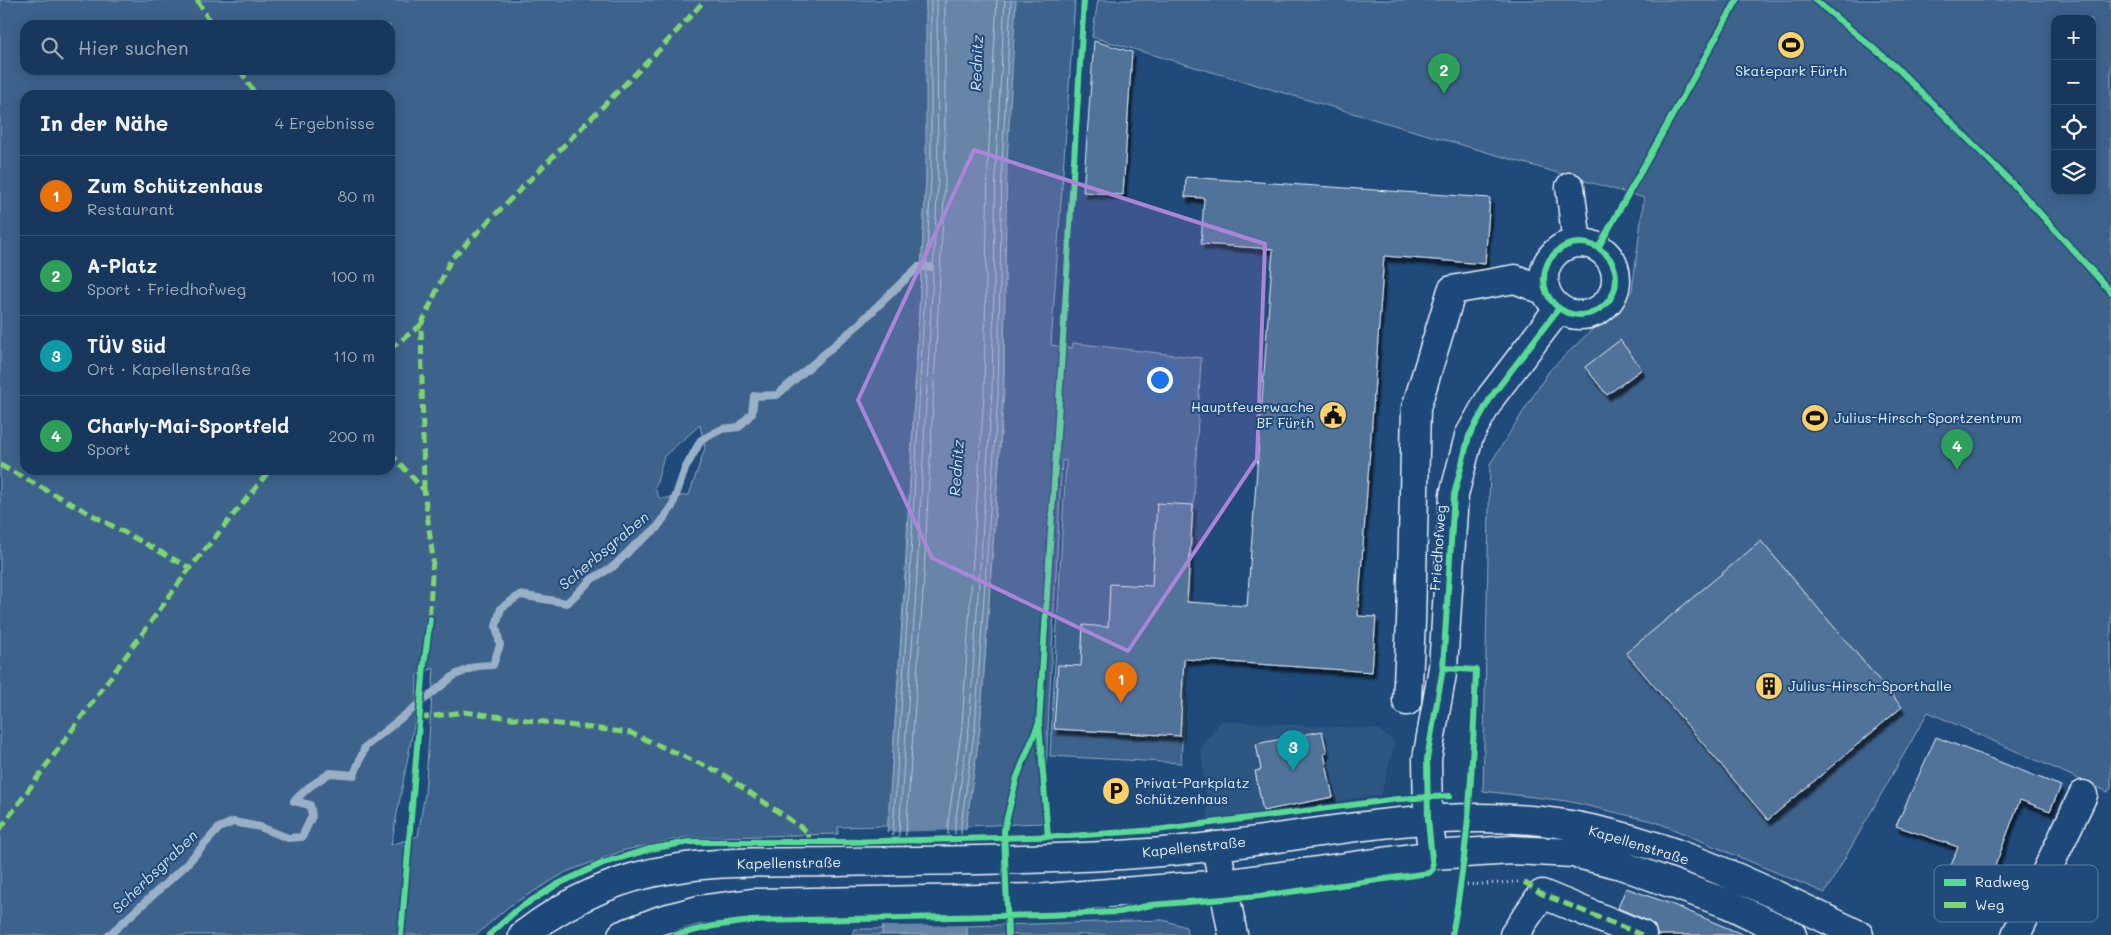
<!DOCTYPE html>
<html lang="de">
<head>
<meta charset="utf-8">
<style>
	:root { --surface:#17385c; --page:#244365; --text:#f1f3f6; --muted:#9eacbb; --line:#365272; --accent:#8bbbb9 }
	body { margin:0; font-family:Mali,sans-serif; background:var(--page); color:var(--text) }
	.controls { position:absolute; right:15px; top:15px; display:grid; overflow:hidden; border-radius:10px; box-shadow:0 2px 12px #0003 }
	.controls button { width:45px; height:45px; display:grid; place-items:center; padding:0; border:0; border-bottom:1px solid var(--line); background:var(--surface); color:var(--text); font:25px sans-serif }
	.you { position:absolute; left:1159px; top:379px; width:18px; height:18px; margin:-12px; border:4px solid #fff; border-radius:50%; background:#1a73e8; box-shadow:0 0 0 8px #1a73e833 }
	.badge { display:grid; place-items:center; width:32px; height:32px; border-radius:50%; background:var(--accent); color:#fff; font-size:16px; font-weight:700 }
	.pin { position:absolute; translate:-50% -41px; filter:drop-shadow(0 1px 2px #0008) }
	.pin::after { content:''; position:absolute; top:26px; width:18px; height:15px; background:inherit; clip-path:polygon(0 0,100% 0,50% 100%) }
	.list { margin:0; padding:0; list-style:none }
	h2 { display:flex; justify-content:space-between; align-items:center; height:65px; margin:0; padding:0 20px; font-size:21px }
	h2 small { font-size:16px; font-weight:400; color:var(--muted) }
	.list li { display:grid; grid-template-columns:32px 1fr auto; gap:15px; align-items:center; box-sizing:border-box; height:80px; padding:0 20px; border-top:1px solid var(--line) }
	.list b { display:block; font-size:19px; white-space:nowrap }
	.list p { margin:0; font-size:16px; white-space:nowrap; color:var(--muted) }
	.list em { font-size:16px; font-style:normal; color:var(--muted) }
	.icon { flex:none; width:28px; height:28px; fill:none; stroke:currentColor; stroke-width:2; stroke-linecap:round; stroke-linejoin:round }
	.map { position:relative; flex:none; width:2111px; height:935px; overflow:hidden }
	.search { position:absolute; background:var(--surface); box-shadow:0 2px 12px #0003; left:20px; top:20px; width:375px; height:55px; display:flex; align-items:center; gap:12px; box-sizing:border-box; padding:0 18px; border-radius:15px; color:var(--muted); font-size:19px }
	.panel { position:absolute; background:var(--surface); box-shadow:0 2px 12px #0003; left:20px; top:90px; width:375px; height:385px; border-radius:15px }
	.map>svg:first-child { display:block }
</style>
</head>
<body>
<div class="map">
<svg width="2111" height="935" viewBox="0 0 2111 935">
	<defs>
		<filter id="shadow"><feDropShadow dx="3" dy="5.5" stdDeviation="1" flood-color="#0009"/></filter>
	</defs>
	<rect width="100%" height="100%" fill="#1f4a7a"/>
	<filter id="ink" filterUnits="userSpaceOnUse"><feTurbulence type="fractalNoise" baseFrequency=".02" numOctaves="2"/><feDisplacementMap in="SourceGraphic" scale="10" xChannelSelector="R" yChannelSelector="G"/><feConvolveMatrix kernelMatrix="1 2 1 2 8 2 1 2 1" color-interpolation-filters="sRGB"/></filter>
	<g filter="url(#ink)">
		<!-- built -->
		<path fill="#2e5683" d="M 1221,721 L 1377,729 L 1395,742 L 1381,795 L 1208,820 L 1201,748 Z"/>
		<!-- green -->
		<path fill="#3c628c" stroke="#92aac2" fill-rule="evenodd" d="M 0,0 L 926,0 L 928,97 L 926,178 L 904,590 L 888,826 L 838,827 L 838,834 L 683,838 L 625,850 L 566,872 L 508,907 L 476,935 L 0,935 ZM 25,25 L 390,25 L 390,70 L 25,70 ZM 25,95 L 390,95 L 390,470 L 25,470 ZM 700,425 L 705,448 L 689,495 L 660,499 L 655,489 L 664,456 ZM 434,668 L 425,793 L 418,836 L 391,845 L 416,715 L 417,675 Z
			M 1015,0 L 1075,0 L 1051,345 L 1072,348 L 1073,343 L 1201,358 L 1181,763 L 1050,756 L 1066,461 L 1062,460 L 1047,747 L 1045,823 L 966,826 L 980,728 L 1004,394 L 1006,163 Z
			M 1098,0 L 2111,0 L 2111,788 L 2108,792 L 1928,712 L 1825,893 L 1656,822 L 1567,801 L 1483,791 L 1490,464 L 1549,371 L 1632,291 L 1644,198 L 1092,37 ZM 2055,19 L 2092,19 L 2092,191 L 2055,191 Z
			M 1163,920 L 1186,927 L 1187,935 L 967,935 L 967,926 Z
			M 854,929 L 883,929 L 882,935 L 852,935 Z"/>
		<!-- water -->
		<path fill="#6685a7" stroke="#9ab0c7" d="M 926,0 L 1016,0 L 1007,163 L 1003,395 L 980,728 L 966,826 L 967,935 L 882,935 L 887,833 L 905,591 L 926,178 Z"/>
		<!-- pier -->
		<path fill="#1f4a7a" d="M 969,830 L 969,925 L 880,926 L 885,832 Z"/>
		<g fill="none" stroke-linecap="round" stroke-linejoin="round">
			<!-- shore -->
			<path stroke="#b4c6d8" stroke-width="1" d="M 948,845 L 948,823 L 962,726 L 984,394 L 988,162 L 997,0
				M 955,845 L 955,824 L 969,727 L 992,394 L 996,162 L 1005,0
				M 961,845 L 961,825 L 975,727 L 998,394 L 1002,163 L 1011,0
				M 892,846 L 909,591 L 931,179 L 931,0
				M 898,846 L 916,591 L 938,179 L 937,0
				M 905,846 L 923,592 L 945,180 L 945,0"/>
			<!-- stream -->
			<path stroke="#9ab0c7" stroke-width="8" d="M 109,935 L 185,866 L 219,828 L 233,822 L 260,827 L 288,838 L 302,837 L 312,816 L 310,805 L 294,801 L 309,787 L 330,773 L 354,775 L 365,747 L 455,675 L 477,666 L 493,665 L 500,645 L 496,626 L 501,608 L 520,595 L 567,603 L 592,579 L 614,566 L 634,546 L 656,529 L 672,507 L 685,469 L 701,440 L 722,429 L 739,427 L 752,413 L 754,396 L 777,395 L 859,324 L 918,267 L 930,267"/>
		</g>
		<!-- building -->
		<path fill="#517399" stroke="#e8f1f8" filter="url(#shadow)" d="M 1094,41 L 1132,52 L 1123,195 L 1083,192 Z
			M 1186,177 L 1490,198 L 1485,264 L 1384,256 L 1358,616 L 1376,617 L 1372,672 L 1184,659 L 1180,736 L 1054,729 L 1058,665 L 1081,666 L 1083,625 L 1108,627 L 1110,584 L 1152,586 L 1157,503 L 1193,505 L 1187,602 L 1247,606 L 1273,249 L 1201,244 L 1204,198 L 1185,197 Z
			M 1620,340 L 1642,369 L 1607,395 L 1585,367 Z
			M 1761,541 L 1902,707 L 1768,820 L 1626,653 Z
			M 1322,731 L 1327,753 L 1324,754 L 1333,797 L 1263,811 L 1255,771 L 1261,770 L 1256,744 Z
			M 1936,737 L 2061,786 L 2050,811 L 2020,800 L 1977,914 L 1938,900 L 1958,847 L 1896,826 Z
			M 1626,888 L 1671,904 L 1744,935 L 1657,935 L 1655,926 L 1648,921 L 1618,908 Z"/>
		<g fill="none" stroke-linecap="round" stroke-linejoin="round">
			<!-- minor casing -->
			<g stroke="#e8f1f8" stroke-width="31">
				<path id="minor" d="M 1570,187 L 1577,243
					M1544 279a36 36 0 1 1 72 0a36 36 0 1 1-72 0Z
					M 1407,701 L 1411,622 L 1416,408 L 1452,290 L 1515,279 L 1546,291
					M 1216,846 L 1233,935
					M 1433,855 L 1428,820 L 1427,759 L 1443,668 L 1454,495 L 1469,436 L 1491,397 L 1559,308
					M 1514,935 L 1542,894 L 1642,935
					M 2016,935 L 2083,795"/>
			</g>
			<!-- major casing -->
			<g stroke="#e8f1f8" stroke-width="31">
				<path id="major" d="M 523,935 C 567,901 617,877 673,869 C 727,860 784,863 838,862 C 942,860 1046,861 1149,853 C 1280,844 1410,807 1541,821 C 1654,833 1758,886 1859,935
					M 622,935 L 661,920 L 699,910 L 754,903 L 1046,898 L 1223,884 L 1433,855 L 1512,850 L 1573,853 L 1621,865 L 1728,904 L 1792,935"/>
			</g>
			<!-- path -->
			<path stroke="#e8f1f8" stroke-width="3" stroke-dasharray="1 4" stroke-linecap="butt" d="M 1462,885 L 1518,882"/>
			<!-- minor -->
			<use href="#minor" stroke="#1f4a7a" stroke-width="28"/>
			<!-- major -->
			<use href="#major" stroke="#1f4a7a" stroke-width="28"/>
			<!-- quiet -->
			<path stroke="#7fd670" stroke-width="5" stroke-dasharray="10 5" stroke-linecap="butt" d="M 197,0 L 212,25
				M 240,70 L 256,95
				M 390,349 L 421,325
				M 390,453 L 424,490 L 433,559 L 429,624
				M 0,465 L 190,568
				M 424,490 L 421,325 L 451,259 L 662,47 L 705,0
				M 419,718 L 464,712 L 631,733 L 721,773 L 808,832 L 809,842
				M 0,829 L 190,568 L 270,470
				M 1524,882 L 1542,894 L 1642,935"/>
			<!-- cycleway casing -->
			<g stroke="#1f4a7a" stroke-width="9">
				<path id="cycleway" d="M 1815,0 L 1895,66 L 2016,187 L 2111,292
					M1544 279a36 36 0 1 1 72 0a36 36 0 1 1-72 0Z
					M 1598,248 L 1737,0
					M 1443,668 L 1476,670 C 1473,759 1469,847 1452,935
					M 1048,837 L 1039,723 L 1084,0
					M 401,935 L 424,665 L 430,619
					M 489,935 L 518,909 L 558,884 L 603,863 L 650,849 L 689,842 L 846,842 L 1070,836 L 1156,830 L 1398,799 L 1450,796
					M 676,935 L 713,926 L 750,921 L 1046,915 L 1120,912 L 1151,905 L 1260,896 L 1429,873 L 1433,869 L 1428,820 L 1427,759 L 1443,668 L 1454,495 L 1469,436 L 1491,397 L 1559,308
					M 1008,935 L 1004,830 L 1017,777 L 1038,725"/>
			</g>
			<!-- cycleway -->
			<use href="#cycleway" stroke="#5adb95" stroke-width="6"/>
		</g>
	</g>
	<!-- marked area -->
	<path fill="#ac85d9" fill-opacity="0.2" stroke="#ac85d9" stroke-width="4" stroke-linejoin="round" d="M 974,150 L 1265,244 L 1257,459 L 1128,651 L 932,558 L 858,400 Z"/>
	<!-- icons -->
	<defs>
		<g id="stadium-disc" transform="scale(1.4375)"><circle r="9.5" fill="#ffd166" stroke="#1f4a7a"/><path d="M0-5a6.5 5 0 1 0 0 10a6.5 5 0 1 0 0-10ZM-3.5-1.8h7v3.6h-7Z" fill="#111"/></g>
		<g id="civic-disc" transform="scale(1.4375)"><circle r="9.5" fill="#ffd166" stroke="#1f4a7a"/><path d="M-.6-6.5H3V-4.5H.6V-3L4-1V1h2V6H-6V1h2V-1L-.6-3ZM-1.2 2.5V6h2.4V2.5Z" fill="#111"/></g>
		<g id="building-disc" transform="scale(1.4375)"><circle r="9.5" fill="#ffd166" stroke="#1f4a7a"/><path d="M-4-6H4V6H1V3H-1V6H-4ZM-2.5-4.3h1.7v1.8h-1.7ZM.8-4.3h1.7v1.8H.8ZM-2.5-1h1.7V.8h-1.7ZM.8-1h1.7V.8H.8Z" fill="#111"/></g>
		<g id="parking-disc" transform="scale(1.4375)"><circle r="9.5" fill="#ffd166" stroke="#1f4a7a"/><path d="M-3.5-5.5H1a3.5 3.5 0 0 1 0 7H-1V5.5H-3.5ZM-1-3.4V-.6H.8a1.4 1.4 0 0 0 0-2.8Z" fill="#111"/></g>
	</defs>
	<g fill-rule="evenodd">
		<use href="#stadium-disc" x="1791" y="45"/>
		<use href="#civic-disc" x="1333" y="415"/>
		<use href="#stadium-disc" x="1815" y="418"/>
		<use href="#building-disc" x="1769" y="686"/>
		<use href="#parking-disc" x="1116" y="791"/>
	</g>
	<g text-anchor="middle" stroke-width="4" stroke-linejoin="round" paint-order="stroke">
		<!-- poi labels -->
		<g font-size="14" fill="#e8f1f8" stroke="#1f4a7a" text-anchor="start">
			<text x="1791" y="76" text-anchor="middle">Skatepark Fürth</text>
			<text x="1314" y="412" text-anchor="end">Hauptfeuerwache<tspan x="1314" dy="16">BF Fürth</tspan></text>
			<text x="1834" y="423">Julius-Hirsch-Sportzentrum</text>
			<text x="1788" y="691">Julius-Hirsch-Sporthalle</text>
			<text x="1135" y="788">Privat-Parkplatz<tspan x="1135" dy="16">Schützenhaus</tspan></text>
		</g>
		<!-- street labels -->
		<g font-size="14" fill="#e8f1f8" stroke="#1f4a7a">
			<text transform="translate(1438 548) rotate(-86)" y="5">Friedhofweg</text>
			<text transform="translate(1639 845) rotate(17)" y="5">Kapellenstraße</text>
			<text transform="translate(1194 847) rotate(-6)" y="5">Kapellenstraße</text>
			<text transform="translate(789 863) rotate(-1)" y="5">Kapellenstraße</text>
		</g>
		<!-- water labels -->
		<g font-size="15" font-style="italic" fill="#d4e1ec" stroke="#1f4a7a">
			<text transform="translate(977 63) rotate(-88)" y="5">Rednitz</text>
			<text transform="translate(957 468) rotate(-86)" y="5">Rednitz</text>
			<text transform="translate(604 551) rotate(-40)" y="5">Scherbsgraben</text>
			<text transform="translate(155 872) rotate(-44)" y="5">Scherbsgraben</text>
		</g>
	</g>
	<!-- legend -->
	<rect x="1934" y="865" width="164" height="57" rx="8" fill="#1f4a7a" stroke="#5b7ca0" stroke-width="1"/>
	<rect x="1944" y="879" width="22" height="7" fill="#5adb95"/>
	<rect x="1944" y="902" width="22" height="6" fill="#7fd670"/>
	<g font-size="14" fill="#e8f1f8">
		<text x="1975" y="887">Radweg</text>
		<text x="1975" y="910">Weg</text>
	</g>
</svg>
<div class="controls">
<button>+</button>
<button>−</button>
<button><svg class="icon" aria-label="locate" viewBox="0 0 24 24"><circle cx="12" cy="12" r="6"/><path d="M12 2v4M12 18v4M2 12h4M18 12h4"/></svg></button>
<button><svg class="icon" aria-label="layers" viewBox="0 0 24 24"><path d="M12 4l9 5-9 5-9-5zM3 14l9 5 9-5"/></svg></button>
</div>
<div class="you"></div>
<div class="pin badge" style="left:1121px;top:703px;background:#e8710a">1</div>
<div class="pin badge" style="left:1444px;top:94px;background:#2e9e5b">2</div>
<div class="pin badge" style="left:1293px;top:771px;background:#0f9aa8">3</div>
<div class="pin badge" style="left:1957px;top:470px;background:#2e9e5b">4</div>
<div class="search"><svg class="icon" aria-label="search" viewBox="0 0 24 24"><circle cx="10" cy="10" r="6"/><path d="M15 15l6 6"/></svg>Hier suchen</div>
<section class="panel">
<h2>In der Nähe<small>4 Ergebnisse</small></h2>
<ul class="list">
<li><span class="badge" style="background:#e8710a">1</span><div><b>Zum Schützenhaus</b><p>Restaurant</p></div><em>80 m</em></li>
<li><span class="badge" style="background:#2e9e5b">2</span><div><b>A-Platz</b><p>Sport · Friedhofweg</p></div><em>100 m</em></li>
<li><span class="badge" style="background:#0f9aa8">3</span><div><b>TÜV Süd</b><p>Ort · Kapellenstraße</p></div><em>110 m</em></li>
<li><span class="badge" style="background:#2e9e5b">4</span><div><b>Charly-Mai-Sportfeld</b><p>Sport</p></div><em>200 m</em></li>
</ul>
</section>
</div>
</body>
</html>
